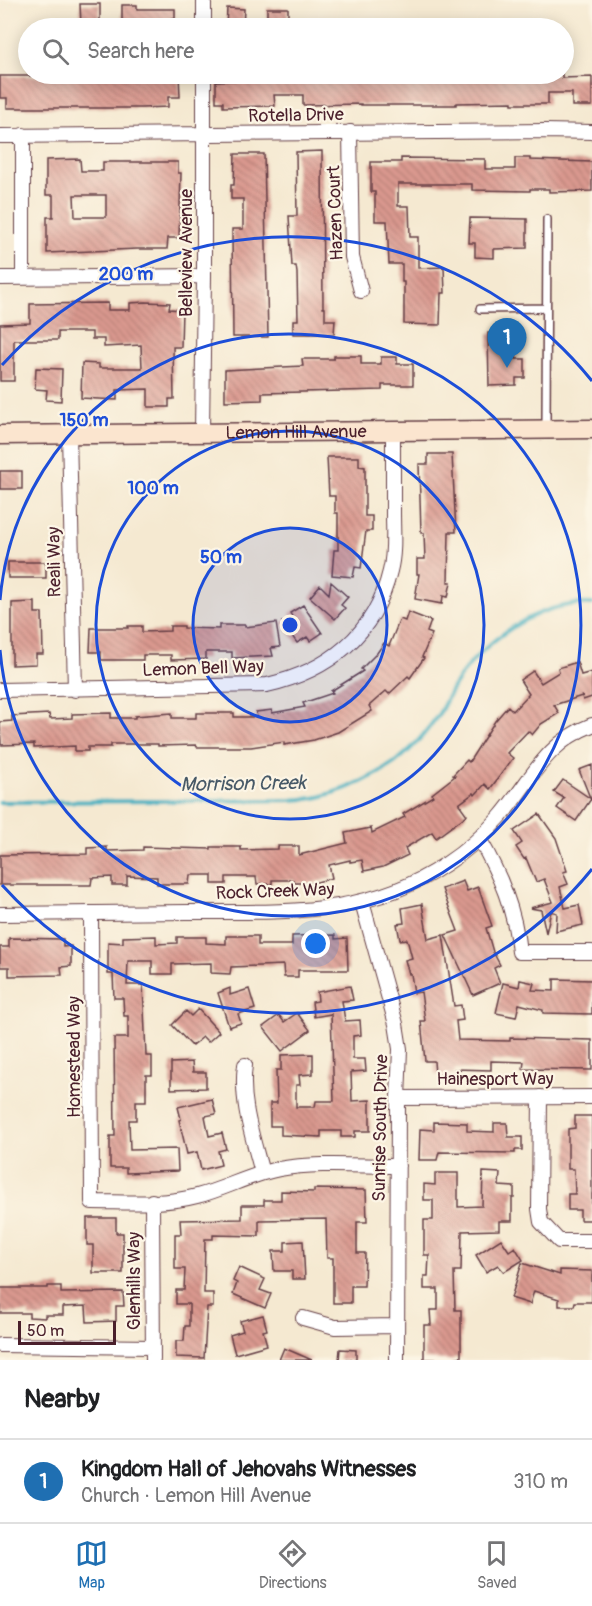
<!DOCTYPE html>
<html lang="en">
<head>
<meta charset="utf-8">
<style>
	:root { --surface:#fff; --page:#f2f2f2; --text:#202124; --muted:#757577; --line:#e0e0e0; --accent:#1f6fb2 }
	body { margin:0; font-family:Pangolin,sans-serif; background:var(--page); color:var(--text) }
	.scale { position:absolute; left:18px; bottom:15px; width:98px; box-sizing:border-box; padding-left:6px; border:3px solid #4a1f2b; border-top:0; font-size:16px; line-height:21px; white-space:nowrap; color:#4a1f2b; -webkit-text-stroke:4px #fcf5e5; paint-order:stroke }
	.you { position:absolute; left:316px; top:944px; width:21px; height:21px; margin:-15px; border:4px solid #fff; border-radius:50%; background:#1a73e8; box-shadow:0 0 0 9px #1a73e833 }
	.badge { display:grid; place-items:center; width:39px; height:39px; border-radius:50%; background:var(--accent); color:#fff; font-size:20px; font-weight:700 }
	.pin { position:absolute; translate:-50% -50px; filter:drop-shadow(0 2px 3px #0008) }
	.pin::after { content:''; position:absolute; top:32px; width:21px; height:18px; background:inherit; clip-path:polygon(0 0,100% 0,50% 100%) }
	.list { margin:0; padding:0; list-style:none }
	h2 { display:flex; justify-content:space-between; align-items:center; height:78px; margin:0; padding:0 24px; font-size:26px }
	h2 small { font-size:20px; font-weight:400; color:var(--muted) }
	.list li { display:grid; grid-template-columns:39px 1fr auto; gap:18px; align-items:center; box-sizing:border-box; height:84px; padding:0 24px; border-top:2px solid var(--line) }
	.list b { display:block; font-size:22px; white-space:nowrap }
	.list p { margin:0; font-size:20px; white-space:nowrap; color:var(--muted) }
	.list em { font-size:20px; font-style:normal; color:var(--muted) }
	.icon { flex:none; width:33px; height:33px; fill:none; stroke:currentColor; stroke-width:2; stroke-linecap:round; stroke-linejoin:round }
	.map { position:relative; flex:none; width:592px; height:1360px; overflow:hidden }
	.search { position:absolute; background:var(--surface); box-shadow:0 3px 15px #0003; left:18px; right:18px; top:18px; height:66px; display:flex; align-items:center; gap:15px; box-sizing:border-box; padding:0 21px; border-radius:33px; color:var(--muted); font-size:22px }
	.sheet { height:162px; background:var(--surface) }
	nav { display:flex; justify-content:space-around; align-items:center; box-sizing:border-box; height:84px; border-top:2px solid var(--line); background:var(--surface); font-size:16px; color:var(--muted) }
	nav a { display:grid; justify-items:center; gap:3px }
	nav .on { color:var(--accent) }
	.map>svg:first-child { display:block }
</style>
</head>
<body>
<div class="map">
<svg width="592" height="1360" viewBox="0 0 592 1360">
	<defs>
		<pattern id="building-back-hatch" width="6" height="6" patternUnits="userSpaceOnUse" patternTransform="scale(1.5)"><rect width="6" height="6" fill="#da998f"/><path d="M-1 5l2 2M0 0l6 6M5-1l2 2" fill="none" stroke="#b37c75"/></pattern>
	</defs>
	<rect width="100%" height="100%" fill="#fcf5e5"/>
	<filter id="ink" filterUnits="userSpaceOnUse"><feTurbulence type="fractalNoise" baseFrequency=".0167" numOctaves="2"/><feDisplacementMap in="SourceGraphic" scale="12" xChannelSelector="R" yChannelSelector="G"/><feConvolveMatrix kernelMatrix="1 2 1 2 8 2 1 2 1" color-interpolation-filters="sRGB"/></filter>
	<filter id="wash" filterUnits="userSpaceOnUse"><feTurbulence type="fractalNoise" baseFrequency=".008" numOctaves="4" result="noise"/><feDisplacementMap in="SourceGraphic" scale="24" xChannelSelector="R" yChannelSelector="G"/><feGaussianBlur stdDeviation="1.35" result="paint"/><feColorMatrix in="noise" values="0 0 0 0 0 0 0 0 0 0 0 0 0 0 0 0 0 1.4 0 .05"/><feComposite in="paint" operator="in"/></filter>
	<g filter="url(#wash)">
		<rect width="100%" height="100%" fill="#f5e9d1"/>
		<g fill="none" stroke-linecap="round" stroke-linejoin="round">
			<!-- stream -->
			<path stroke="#43b0c1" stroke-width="4" d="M 0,802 L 292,800 C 302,799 314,799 323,796 C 347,789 374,777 394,763 C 411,751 428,730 440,712 C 445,703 449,693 455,684 C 484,640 538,601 592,604"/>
		</g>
		<g id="blocks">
			<!-- building -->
			<path fill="url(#building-back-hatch)" fill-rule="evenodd" d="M 80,4 L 100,4 L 100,28 L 86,28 L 86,25 L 81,25 Z
				M 122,5 L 137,5 L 137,9 L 175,9 L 175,19 L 172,19 L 172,28 L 150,28 L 150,24 L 122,25 Z
				M 227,8 L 244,9 L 243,28 L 226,28 Z
				M 267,8 L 288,8 L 288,23 L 267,22 Z
				M 131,74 L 179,74 L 180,97 L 168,97 L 168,107 L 141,108 L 7,108 L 7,98 L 0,98 L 0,76 L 131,76 Z
				M 261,74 L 355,74 L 355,79 L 390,80 L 409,79 L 409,74 L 562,74 L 562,78 L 592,77 L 592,106 L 572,106 L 572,93 L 548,93 L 548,104 L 512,104 L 512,102 L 456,103 L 456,105 L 361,105 L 361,104 L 303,105 L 303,95 L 274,95 L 275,106 L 223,107 L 223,102 L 216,102 L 216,81 L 261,80 Z
				M 322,151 L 323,308 L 325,308 L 325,320 L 335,320 L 334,334 L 293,334 L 293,320 L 298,320 L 297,273 L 296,266 L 292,266 L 289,216 L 297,216 L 296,152 Z
				M 235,154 L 264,154 L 268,337 L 233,337 L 232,229 L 243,229 L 243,199 L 231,199 L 231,185 L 234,185 Z
				M 401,158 L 485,159 L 485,169 L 515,169 L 515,158 L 530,158 L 530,160 L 592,162 L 592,191 L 549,192 L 549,189 L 530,189 L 530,191 L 472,190 L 472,184 L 398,184 L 398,206 L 409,206 L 410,237 L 418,237 L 418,268 L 444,267 L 445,293 L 441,293 L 440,325 L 404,324 L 404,282 L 402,282 L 402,264 L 389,264 L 387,221 L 375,221 L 375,192 L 371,192 L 371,162 L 401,162 Z
				M 80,159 L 81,171 L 103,171 L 103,162 L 178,162 L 178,173 L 181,173 L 179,238 L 168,238 L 167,249 L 137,249 L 47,253 L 47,217 L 53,217 L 53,195 L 46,195 L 46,160 ZM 74,195 L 106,195 L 106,217 L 75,217 Z
				M 470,218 L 527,219 L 527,248 L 494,249 L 494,258 L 475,257 L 475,243 L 469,243 Z
				M 108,303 L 108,310 L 130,310 L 130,303 L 146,302 L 170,303 L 169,309 L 182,310 L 181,347 L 173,347 L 174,399 L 169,399 L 169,407 L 148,407 L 148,389 L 117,390 L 117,400 L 81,398 L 82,363 L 99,364 L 99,368 L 142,368 L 141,345 L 104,347 L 104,339 L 92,339 L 92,332 L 58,332 L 58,340 L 14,340 L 14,381 L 0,381 L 0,324 L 30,323 L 30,304 Z
				M 488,333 L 515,333 L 516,359 L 525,359 L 525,378 L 516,378 L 516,385 L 489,386 Z
				M 334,356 L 361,356 L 361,364 L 381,364 L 381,357 L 397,357 L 397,364 L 413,364 L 413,385 L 382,385 L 382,390 L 262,393 L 262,400 L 225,401 L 225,370 L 303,366 L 302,359 L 334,359 Z
				M 36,368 L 62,369 L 61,401 L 46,400 L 47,390 L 35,389 Z
				M 428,454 L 452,454 L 456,532 L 449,532 L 448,582 L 451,582 L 448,597 L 443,596 L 442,604 L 415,599 L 419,574 L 417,574 L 417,559 L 425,559 L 424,533 L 421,533 L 419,464 L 428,464 Z
				M 327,457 L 359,457 L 359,466 L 365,467 L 365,516 L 372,516 L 372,531 L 366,531 L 361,568 L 355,567 L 353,577 L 332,575 L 334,550 L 338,550 L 338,513 L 335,513 L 335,496 L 329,496 Z
				M 0,471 L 22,471 L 22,489 L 0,489 Z
				M 8,562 L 46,562 L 46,578 L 8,578 Z
				M 331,582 L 348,597 L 341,605 L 345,608 L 335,619 L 310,597 L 320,585 L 329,594 Z
				M 35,602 L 35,613 L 42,613 L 43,654 L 36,654 L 36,664 L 12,665 L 12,603 Z
				M 303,605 L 322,633 L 310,641 L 307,637 L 297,643 L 282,622 L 294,620 L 290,613 Z
				M 408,612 L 431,621 L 427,632 L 432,634 L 422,657 L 424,658 L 410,678 L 408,676 L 389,694 L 386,691 L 369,706 L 372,711 L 338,732 L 314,740 L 284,745 L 284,742 L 251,747 L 197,747 L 196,745 L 158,746 L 158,744 L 111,744 L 111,747 L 88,747 L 88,751 L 75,751 L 75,746 L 34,748 L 34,744 L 1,745 L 0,722 L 12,721 L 12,716 L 49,714 L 50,719 L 72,718 L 72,714 L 111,713 L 111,718 L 135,718 L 135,716 L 172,713 L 172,718 L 196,718 L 196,713 L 234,713 L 234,717 L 257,717 L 256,712 L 272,710 L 272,713 L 305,707 L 303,703 L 333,693 L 331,691 L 363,671 L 361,669 L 377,653 L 384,643 L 389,646 L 400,619 L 405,621 Z
				M 276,623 L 280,647 L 271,648 L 273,656 L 232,658 L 232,652 L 206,652 L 206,659 L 171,660 L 171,655 L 143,655 L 143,660 L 101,660 L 101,652 L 90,652 L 91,628 L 128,628 L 128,626 L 142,626 L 142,632 L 170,631 L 170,626 L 184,626 L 184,628 L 219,629 L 219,625 L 245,625 L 245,627 Z
				M 577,662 L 581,675 L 592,672 L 592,697 L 583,700 L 582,696 L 554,705 L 559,713 L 541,724 L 532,735 L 528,731 L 507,753 L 513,758 L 490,789 L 485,784 L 475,795 L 474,793 L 459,804 L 467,815 L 436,838 L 432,832 L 405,848 L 408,855 L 383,867 L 364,871 L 362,860 L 350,862 L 350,860 L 329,865 L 332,878 L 313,883 L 294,883 L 294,880 L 272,880 L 272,884 L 257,884 L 256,877 L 226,877 L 226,884 L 212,884 L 212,875 L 190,875 L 189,884 L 157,884 L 157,877 L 127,876 L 127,885 L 112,885 L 112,877 L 92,878 L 91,885 L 0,885 L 0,855 L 87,854 L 87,848 L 107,847 L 107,851 L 143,850 L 143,847 L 211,849 L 211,847 L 241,847 L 241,850 L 278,849 L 278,846 L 299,846 L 299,855 L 347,843 L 345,833 L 371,828 L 372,833 L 405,817 L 403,814 L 433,796 L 432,794 L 455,776 L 453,775 L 467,760 L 469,762 L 495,721 L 508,706 L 513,711 L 529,694 L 520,680 L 533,671 L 541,683 L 559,672 L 558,668 Z
				M 592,765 L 592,800 L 591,800 L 579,770 Z
				M 563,780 L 591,799 L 576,821 L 557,808 L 564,798 L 554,792 Z
				M 539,814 L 556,838 L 567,871 L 563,872 L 568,884 L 560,887 L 565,908 L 579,905 L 583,925 L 556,931 L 557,913 L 551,911 L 546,933 L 541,910 L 530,908 L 553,902 L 544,879 L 536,882 L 526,858 L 524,859 L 516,847 L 522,843 L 514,831 Z
				M 463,881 L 467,891 L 478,887 L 492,926 L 486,928 L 493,952 L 500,965 L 494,968 L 500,983 L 473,995 L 445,935 L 458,931 L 442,889 Z
				M 422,904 L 428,939 L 443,935 L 454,1006 L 461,1005 L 463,1020 L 456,1021 L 458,1040 L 510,1041 L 510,1038 L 592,1040 L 592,1070 L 523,1069 L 524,1062 L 491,1061 L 491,1070 L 455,1069 L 455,1074 L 435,1075 L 434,1061 L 425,1061 L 421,1021 L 425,1021 L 421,992 L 414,993 L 411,974 L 409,974 L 405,960 L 412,958 L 407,939 L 400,940 L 397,924 L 404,923 L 402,908 Z
				M 335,935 L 335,939 L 347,938 L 348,970 L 298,970 L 298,977 L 284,977 L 283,965 L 231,967 L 230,974 L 211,973 L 211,963 L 172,964 L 172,974 L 152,974 L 152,961 L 128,961 L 127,985 L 143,985 L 146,1056 L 152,1056 L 152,1075 L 146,1075 L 146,1101 L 136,1101 L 136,1120 L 129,1120 L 130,1150 L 177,1149 L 178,1171 L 126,1173 L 126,1168 L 110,1168 L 110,1136 L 115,1136 L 114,1038 L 128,1038 L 128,1016 L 124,1016 L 123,998 L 114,998 L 113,974 L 108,974 L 108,942 L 123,943 L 123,937 L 156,936 L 156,944 L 177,943 L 177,937 L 206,937 L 206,943 L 226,944 L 226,936 L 258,936 L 258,945 L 292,945 L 292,936 Z
				M 9,938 L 63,939 L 63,947 L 71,946 L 71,966 L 61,967 L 62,975 L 9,976 L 9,967 L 0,967 L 0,947 L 9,947 Z
				M 554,979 L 592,980 L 592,1014 L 543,1013 L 543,1010 L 519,1004 L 516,1017 L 496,1013 L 503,983 L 519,987 L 520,980 L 534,983 L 532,990 L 554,991 Z
				M 350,986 L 353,1000 L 342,1001 L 345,1021 L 360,1020 L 361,1035 L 353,1036 L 353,1059 L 365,1059 L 366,1071 L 351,1072 L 352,1101 L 370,1100 L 370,1131 L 355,1131 L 355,1137 L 341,1137 L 341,1131 L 321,1131 L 321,1137 L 281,1135 L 281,1126 L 270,1126 L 270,1103 L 277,1103 L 276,1070 L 281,1070 L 281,1055 L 313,1054 L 313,1074 L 299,1075 L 300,1085 L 296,1085 L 296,1107 L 315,1107 L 316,1101 L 334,1101 L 331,1014 L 314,1017 L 312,1002 L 318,1001 L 317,992 Z
				M 230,988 L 230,995 L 249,989 L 255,1009 L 238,1014 L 241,1023 L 229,1027 L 218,993 Z
				M 198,1009 L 219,1032 L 208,1042 L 203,1037 L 192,1046 L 172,1025 L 186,1011 L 191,1016 Z
				M 297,1013 L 310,1030 L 282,1051 L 263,1027 L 279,1015 L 284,1022 Z
				M 192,1062 L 193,1072 L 206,1072 L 206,1088 L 171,1089 L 171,1063 Z
				M 212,1099 L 216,1114 L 205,1116 L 209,1136 L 222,1133 L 226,1149 L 218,1151 L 221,1165 L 201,1170 L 197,1152 L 187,1154 L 179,1120 L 181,1119 L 178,1107 Z
				M 575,1116 L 592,1116 L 592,1220 L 580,1220 L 580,1210 L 568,1210 L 568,1194 L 575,1194 L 574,1169 L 568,1169 L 568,1129 L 575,1128 Z
				M 434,1122 L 467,1123 L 467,1131 L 494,1132 L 494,1123 L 507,1123 L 508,1137 L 522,1137 L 522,1150 L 515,1150 L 515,1153 L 439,1152 L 437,1160 L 419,1160 L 420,1129 L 434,1130 Z
				M 483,1172 L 500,1173 L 499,1186 L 514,1187 L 514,1198 L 512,1198 L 512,1221 L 499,1221 L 499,1230 L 462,1231 L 461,1271 L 454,1271 L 455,1310 L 461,1310 L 461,1357 L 453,1358 L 453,1360 L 424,1359 L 424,1325 L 431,1325 L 430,1310 L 438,1310 L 438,1289 L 424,1289 L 424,1276 L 428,1276 L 429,1255 L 424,1255 L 424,1220 L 433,1220 L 433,1200 L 424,1200 L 424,1184 L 435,1185 L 435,1173 L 458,1173 L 458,1207 L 482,1206 Z
				M 314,1189 L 366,1190 L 367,1222 L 357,1222 L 357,1253 L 365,1253 L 364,1286 L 351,1286 L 351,1303 L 333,1303 L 333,1258 L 327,1258 L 326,1219 L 259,1220 L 259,1236 L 213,1235 L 213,1239 L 205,1239 L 204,1293 L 213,1293 L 213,1307 L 207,1307 L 204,1358 L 176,1357 L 176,1341 L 184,1341 L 185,1326 L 189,1326 L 189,1304 L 176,1304 L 176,1290 L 184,1290 L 185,1269 L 175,1269 L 175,1234 L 181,1234 L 180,1220 L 242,1219 L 242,1205 L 264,1205 L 264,1200 L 281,1200 L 281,1191 L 314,1192 Z
				M 87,1218 L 116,1218 L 116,1233 L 123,1233 L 123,1273 L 93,1273 L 93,1245 L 87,1245 Z
				M 501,1239 L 509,1251 L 515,1247 L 523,1260 L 504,1272 L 498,1265 L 486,1272 L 476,1255 Z
				M 303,1241 L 305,1279 L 292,1279 L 292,1271 L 274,1271 L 273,1251 L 285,1251 L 285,1242 Z
				M 522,1263 L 560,1275 L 560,1270 L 592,1271 L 592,1302 L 575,1302 L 574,1306 L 559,1306 L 559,1299 L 534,1291 L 530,1304 L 511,1298 Z
				M 239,1267 L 265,1279 L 260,1290 L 271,1294 L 265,1308 L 233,1294 L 237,1283 L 233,1281 Z
				M 48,1286 L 61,1286 L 61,1293 L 123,1292 L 124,1306 L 116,1306 L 116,1321 L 87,1322 L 86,1306 L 63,1307 L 63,1315 L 45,1315 L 45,1318 L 29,1317 L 29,1313 L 0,1313 L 0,1288 L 48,1288 Z
				M 263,1315 L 267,1330 L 263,1331 L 267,1345 L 235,1354 L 230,1335 L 243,1331 L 240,1321 Z
				M 284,1348 L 312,1360 L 279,1360 Z
				M 340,1349 L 356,1350 L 356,1360 L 339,1360 Z"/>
		</g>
	</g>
	<g filter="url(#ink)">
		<use href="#blocks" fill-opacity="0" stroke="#643d44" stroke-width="1.5"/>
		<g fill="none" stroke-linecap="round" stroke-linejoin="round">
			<!-- lane casing -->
			<g stroke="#643d44" stroke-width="10">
				<path id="lane" d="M 480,309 L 546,308
					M 546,427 L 547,219"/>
			</g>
			<!-- street casing -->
			<g stroke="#643d44" stroke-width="16">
				<path id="street" d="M 204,0 L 204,28
					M 350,132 L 352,257 L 361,291
					M 23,135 L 23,278
					M 0,136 L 545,131 L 592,132
					M 0,278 L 204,276
					M 202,432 L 204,276 L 204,74
					M 69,434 L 75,690
					M 0,690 L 267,685 C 328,671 375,635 390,571 C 395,552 393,532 393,512 C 393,485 393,457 393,430
					M 479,838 C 500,875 515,910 519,952 L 592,952
					M 362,902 L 396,1024 L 400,1049 L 398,1098 L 397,1360
					M 91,913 L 92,1202 C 127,1202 163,1205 197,1196 C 225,1189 251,1174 279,1169 C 317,1162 359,1166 398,1166
					M 0,914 C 62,913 124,913 187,912 C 279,911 365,919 446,864 C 466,851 484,835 500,817 C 531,781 545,743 592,725
					M 245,1065 C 240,1101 253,1138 262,1173
					M 540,1097 L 539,1209 L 541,1222 L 559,1241 L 592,1241
					M 398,1098 L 592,1097
					M 152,1201 L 153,1360
					M 303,1318 L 335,1327 L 397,1326
					M 0,1345 L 153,1347"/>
			</g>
			<!-- secondary casing -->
			<g stroke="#643d44" stroke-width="21">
				<g id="secondary">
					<path id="s1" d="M 0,435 L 592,429"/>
				</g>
			</g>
			<!-- lane -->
			<use href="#lane" stroke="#fff" stroke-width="7"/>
			<!-- street -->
			<use href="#street" stroke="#fff" stroke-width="14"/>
			<!-- secondary -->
			<use href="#secondary" stroke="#fbe5cf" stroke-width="18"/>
		</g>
	</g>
	<!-- distance rings -->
	<circle cx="290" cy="625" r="97" fill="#1d4ed8" fill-opacity=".12"/>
	<g fill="none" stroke="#1d4ed8" stroke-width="3">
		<circle cx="290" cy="625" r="97"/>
		<circle cx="290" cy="625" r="194"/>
		<path d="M0 600A291 291 0 1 1 0 650"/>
		<path d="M592 869A388 388 0 0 1 2 885M2 365A388 388 0 0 1 592 381"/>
	</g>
	<g text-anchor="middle" stroke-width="4.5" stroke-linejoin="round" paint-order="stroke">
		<!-- street labels -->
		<g font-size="18" fill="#4a1f2b" stroke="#fcf5e5">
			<text transform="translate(296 115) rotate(-1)" y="6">Rotella Drive</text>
			<text transform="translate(335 213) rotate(-92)" y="6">Hazen Court</text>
			<text transform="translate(186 253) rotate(-90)" y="6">Belleview Avenue</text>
			<text dy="6" stroke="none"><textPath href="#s1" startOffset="296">Lemon Hill Avenue</textPath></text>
			<text transform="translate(54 562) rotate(-91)" y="6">Reali Way</text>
			<text transform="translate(203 668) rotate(-2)" y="6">Lemon Bell Way</text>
			<text transform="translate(275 891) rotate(-2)" y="6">Rock Creek Way</text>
			<text transform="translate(74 1057) rotate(-90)" y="6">Homestead Way</text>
			<text x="495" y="1085">Hainesport Way</text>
			<text transform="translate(380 1128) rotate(-89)" y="6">Sunrise South Drive</text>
			<text transform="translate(134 1281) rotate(-90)" y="6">Glenhills Way</text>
		</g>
		<!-- water labels -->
		<g font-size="20" font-style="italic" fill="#475967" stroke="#fcf5e5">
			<text transform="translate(243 783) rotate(-1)" y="7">Morrison Creek</text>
		</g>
	</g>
	<circle cx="290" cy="625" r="9" fill="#1d4ed8" stroke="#fcf5e5" stroke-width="3"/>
	<g font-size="18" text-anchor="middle" font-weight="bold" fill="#1d4ed8" stroke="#fcf5e5" stroke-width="4.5" stroke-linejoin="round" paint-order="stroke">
		<text x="126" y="280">200 m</text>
		<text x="84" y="426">150 m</text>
		<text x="153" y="494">100 m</text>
		<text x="221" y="563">50 m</text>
	</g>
</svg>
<div class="scale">50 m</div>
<div class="you"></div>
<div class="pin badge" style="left:507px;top:368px">1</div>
<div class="search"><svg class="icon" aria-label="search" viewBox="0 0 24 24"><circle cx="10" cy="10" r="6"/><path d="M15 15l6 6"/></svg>Search here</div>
</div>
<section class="sheet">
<h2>Nearby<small></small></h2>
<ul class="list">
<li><span class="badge">1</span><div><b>Kingdom Hall of Jehovahs Witnesses</b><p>Church · Lemon Hill Avenue</p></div><em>310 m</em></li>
</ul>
</section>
<nav>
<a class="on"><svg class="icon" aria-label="map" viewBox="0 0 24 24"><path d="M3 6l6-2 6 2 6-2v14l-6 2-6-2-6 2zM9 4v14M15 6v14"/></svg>Map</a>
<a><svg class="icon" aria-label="directions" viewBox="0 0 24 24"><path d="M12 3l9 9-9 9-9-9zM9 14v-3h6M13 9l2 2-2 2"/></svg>Directions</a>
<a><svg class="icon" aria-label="saved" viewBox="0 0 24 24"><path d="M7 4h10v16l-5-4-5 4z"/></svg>Saved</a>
</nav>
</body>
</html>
